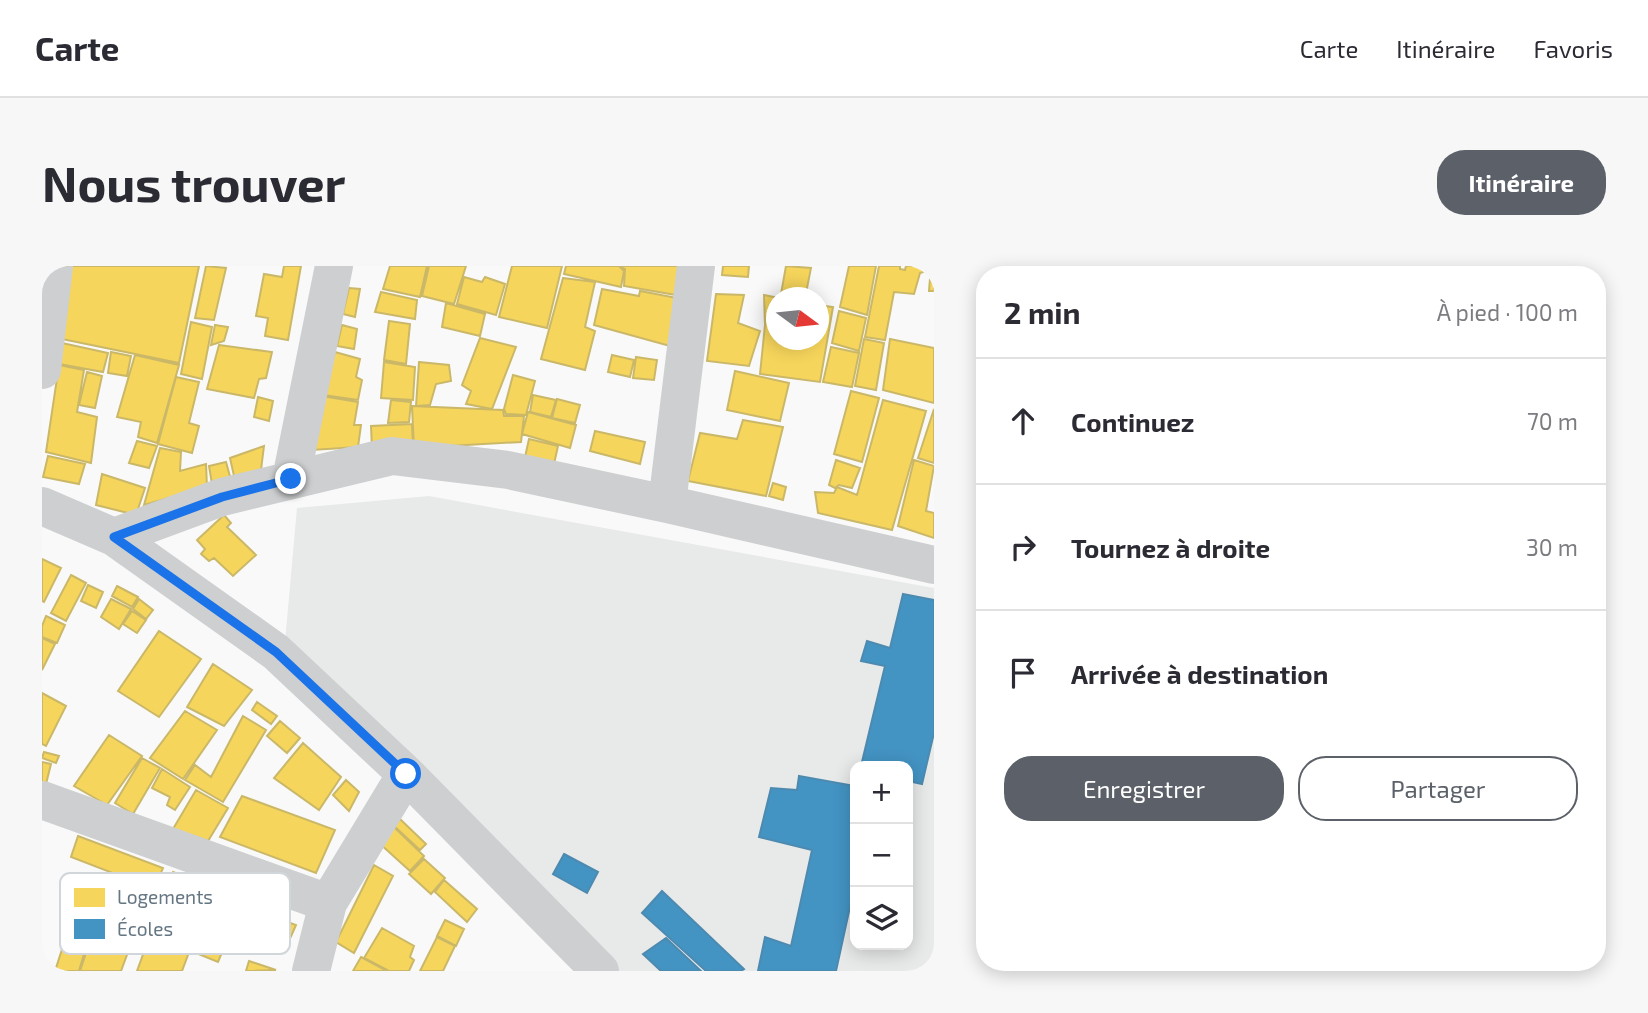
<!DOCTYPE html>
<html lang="fr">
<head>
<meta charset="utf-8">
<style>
	:root { --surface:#fff; --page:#f7f7f7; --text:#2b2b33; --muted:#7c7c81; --line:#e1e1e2; --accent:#5c6169 }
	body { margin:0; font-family:"Exo 2",sans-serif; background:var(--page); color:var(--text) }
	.controls { position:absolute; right:21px; bottom:21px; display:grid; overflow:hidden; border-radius:14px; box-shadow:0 4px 18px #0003 }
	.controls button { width:63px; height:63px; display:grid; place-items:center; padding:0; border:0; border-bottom:2px solid var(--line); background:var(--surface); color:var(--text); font:35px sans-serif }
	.compass { position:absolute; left:724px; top:21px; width:63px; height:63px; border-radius:50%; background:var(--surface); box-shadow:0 4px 18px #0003; rotate:105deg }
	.stop { position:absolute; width:21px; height:21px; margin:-16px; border:5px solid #1a73e8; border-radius:50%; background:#fff }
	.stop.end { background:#1a73e8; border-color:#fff; box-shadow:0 2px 7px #0008 }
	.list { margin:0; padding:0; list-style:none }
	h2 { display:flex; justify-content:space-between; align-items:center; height:91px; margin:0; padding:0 28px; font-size:30px }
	h2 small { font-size:23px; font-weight:400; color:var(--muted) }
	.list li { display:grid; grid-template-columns:46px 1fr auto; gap:21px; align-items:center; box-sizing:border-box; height:126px; padding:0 28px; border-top:2px solid var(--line) }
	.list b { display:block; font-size:26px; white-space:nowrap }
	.list em { font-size:23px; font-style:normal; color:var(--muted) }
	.actions { display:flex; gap:14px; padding:21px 28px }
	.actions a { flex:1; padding:16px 0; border:2px solid var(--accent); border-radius:28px; text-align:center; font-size:24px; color:var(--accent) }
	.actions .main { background:var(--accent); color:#fff }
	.icon { flex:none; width:38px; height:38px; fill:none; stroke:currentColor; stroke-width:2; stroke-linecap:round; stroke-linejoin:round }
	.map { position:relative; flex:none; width:892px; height:705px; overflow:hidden; border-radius:28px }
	header { display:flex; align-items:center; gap:42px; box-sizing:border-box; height:98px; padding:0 35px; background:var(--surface); border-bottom:2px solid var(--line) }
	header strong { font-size:33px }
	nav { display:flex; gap:38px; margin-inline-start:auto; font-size:24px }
	.intro { display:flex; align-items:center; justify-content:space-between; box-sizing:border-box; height:168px; padding:0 42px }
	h1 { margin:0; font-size:49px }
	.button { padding:18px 32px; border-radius:28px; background:var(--accent); color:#fff; font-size:24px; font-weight:700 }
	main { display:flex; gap:42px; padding:0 42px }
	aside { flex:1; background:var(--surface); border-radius:28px; box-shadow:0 4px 18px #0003 }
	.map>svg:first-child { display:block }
</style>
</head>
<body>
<header>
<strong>Carte</strong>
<nav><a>Carte</a><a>Itinéraire</a><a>Favoris</a></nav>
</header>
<div class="intro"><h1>Nous trouver</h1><a class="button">Itinéraire</a></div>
<main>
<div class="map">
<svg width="892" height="705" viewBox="0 0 892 705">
	<rect width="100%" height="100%" fill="#f9f9f9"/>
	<!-- built -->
	<path fill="#e8e9e9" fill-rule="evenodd" d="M 387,230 L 892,322 L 892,705 L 577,705 L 242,387 L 255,242 ZM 813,500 L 866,500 L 866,679 L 813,679 Z"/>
	<!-- homes -->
	<path fill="#f6d55c" stroke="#cab868" stroke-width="2" d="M 25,0 L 157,0 L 137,97 L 15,72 Z
		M 164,0 L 184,2 L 172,54 L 153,52 Z
		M 242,0 L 259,0 L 246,74 L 223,70 L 226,52 L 214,50 L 222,8 L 240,11 Z
		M 348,0 L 385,0 L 378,31 L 341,23 Z
		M 387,0 L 424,0 L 412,38 L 380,30 Z
		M 470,0 L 520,0 L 505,62 L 457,51 Z
		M 524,0 L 577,0 L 582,5 L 579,21 L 522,8 Z
		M 577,0 L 639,0 L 634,29 L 582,20 L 583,3 Z
		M 681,0 L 707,0 L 706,11 L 680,9 Z
		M 744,0 L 769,2 L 763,32 L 739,28 Z
		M 807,0 L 834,0 L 825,49 L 798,41 Z
		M 837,0 L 858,0 L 858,3 L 863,4 L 864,0 L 886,0 L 885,5 L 878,7 L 872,28 L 852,26 L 843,74 L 823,71 Z
		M 889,0 L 892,0 L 892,25 L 887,25 Z
		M 422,11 L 440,16 L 443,11 L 463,18 L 454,49 L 415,38 Z
		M 521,12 L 553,16 L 543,61 L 553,65 L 543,104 L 499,93 Z
		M 307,22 L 318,23 L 313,51 L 301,48 Z
		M 560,23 L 597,30 L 598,25 L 635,32 L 628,80 L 552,59 Z
		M 339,26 L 375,34 L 373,53 L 333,46 Z
		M 674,28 L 702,29 L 696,57 L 718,65 L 707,100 L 665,95 Z
		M 722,29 L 737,32 L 734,32 L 734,74 L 776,74 L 776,39 L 791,41 L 778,116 L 718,108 L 723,59 Z
		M 404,37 L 443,48 L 438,70 L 400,61 Z
		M 797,45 L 824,52 L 817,85 L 790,77 Z
		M 347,55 L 368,58 L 364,98 L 342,94 Z
		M 149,56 L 170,61 L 160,113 L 139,108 Z
		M 173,59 L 186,61 L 182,75 L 169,79 Z
		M 300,59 L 315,63 L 312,83 L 295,80 Z
		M 438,72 L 474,81 L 450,143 L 424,138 L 429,125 L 420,119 Z
		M 822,73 L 842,77 L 834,124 L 813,120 Z
		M 848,73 L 892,82 L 892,137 L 841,124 Z
		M 20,77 L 66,87 L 61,106 L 17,98 Z
		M 177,79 L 230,86 L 224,112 L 217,113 L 212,132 L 165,123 Z
		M 789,81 L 817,87 L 810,121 L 781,116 Z
		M 69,86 L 89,90 L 85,110 L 66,107 Z
		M 293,86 L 318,93 L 314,111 L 320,114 L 316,134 L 281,129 Z
		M 93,89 L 137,99 L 115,177 L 96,171 L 99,156 L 75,151 Z
		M 570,89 L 592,94 L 588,111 L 566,106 Z
		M 594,91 L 615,94 L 612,114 L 591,112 Z
		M 342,96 L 373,101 L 371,134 L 339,132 Z
		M 377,96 L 407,99 L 409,115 L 394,118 L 388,139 L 374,140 Z
		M 17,99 L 42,104 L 35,146 L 55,151 L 49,197 L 4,186 Z
		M 693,105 L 747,117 L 738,155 L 685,144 Z
		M 45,106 L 60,110 L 53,142 L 37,139 Z
		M 471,109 L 493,115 L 484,149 L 464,148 L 462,143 Z
		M 134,111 L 157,116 L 147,157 L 157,160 L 150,187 L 116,178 Z
		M 809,125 L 837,132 L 820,196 L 792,188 Z
		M 491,129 L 514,134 L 509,151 L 488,146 Z
		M 280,130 L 316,136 L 312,159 L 319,159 L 316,181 L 270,184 Z
		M 216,131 L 231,135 L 227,155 L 212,151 Z
		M 515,133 L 538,139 L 533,157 L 510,152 Z
		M 349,134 L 369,136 L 367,156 L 346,157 Z
		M 841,134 L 884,145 L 850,264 L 776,247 L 773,226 L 792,227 L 795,221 L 815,229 Z
		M 370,140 L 461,144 L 462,150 L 482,150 L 479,176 L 372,182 Z
		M 892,143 L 892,197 L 876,192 Z
		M 486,146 L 534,159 L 528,182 L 480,168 Z
		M 701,154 L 741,161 L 724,230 L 646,215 L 658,167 L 695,173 Z
		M 370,158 L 371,181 L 330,183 L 329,160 Z
		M 553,165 L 603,176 L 598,198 L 548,185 Z
		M 487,173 L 516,180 L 512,198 L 483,191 Z
		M 95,175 L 115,180 L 107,202 L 87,197 Z
		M 222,180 L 219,204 L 192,210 L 188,192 Z
		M 118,182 L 139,186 L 138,205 L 164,198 L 165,221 L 102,239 Z
		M 6,190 L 43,198 L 37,218 L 1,211 Z
		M 794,194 L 818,202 L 810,222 L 797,219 L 793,222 L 787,219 Z
		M 872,194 L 892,200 L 884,245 L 892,247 L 892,272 L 856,260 Z
		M 184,196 L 189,214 L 170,218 L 167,200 Z
		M 60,208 L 103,222 L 94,249 L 54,239 Z
		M 731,217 L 744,221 L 741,234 L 727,230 Z
		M 182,249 L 189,257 L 185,261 L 214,289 L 191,310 L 172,292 L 167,295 L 159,288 L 163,283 L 155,274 Z
		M 0,293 L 19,302 L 2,336 L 0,335 Z
		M 29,309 L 44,317 L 24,355 L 9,347 Z
		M 46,319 L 61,326 L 54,342 L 39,335 Z
		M 75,320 L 96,331 L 90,341 L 70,330 Z
		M 69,333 L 89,343 L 77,363 L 59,351 Z
		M 97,333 L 111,344 L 104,353 L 91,343 Z
		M 90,345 L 104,354 L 95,367 L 81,358 Z
		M 4,350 L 23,359 L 15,377 L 0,371 L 0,360 Z
		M 117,365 L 159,393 L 117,451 L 76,425 Z
		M 0,372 L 13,378 L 0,404 Z
		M 171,398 L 210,424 L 182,460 L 145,441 Z
		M 0,427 L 24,440 L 4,480 L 0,478 Z
		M 215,436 L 235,450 L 229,458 L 210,444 Z
		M 143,445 L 175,464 L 141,513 L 108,492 Z
		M 201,450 L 224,464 L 181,536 L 143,514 L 153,499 L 169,511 Z
		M 238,455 L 258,472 L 245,487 L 225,470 Z
		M 67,469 L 100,490 L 65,539 L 32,520 Z
		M 261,477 L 299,511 L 277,544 L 232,512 Z
		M 2,486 L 17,490 L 14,497 L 0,492 Z
		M 100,492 L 118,502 L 91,548 L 73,537 Z
		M 0,496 L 9,498 L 4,518 L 0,517 Z
		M 120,503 L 148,521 L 133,544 L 125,539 L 128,531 L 110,522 Z
		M 304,514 L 317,526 L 307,545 L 291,529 Z
		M 154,524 L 186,542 L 166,575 L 131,563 Z
		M 200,530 L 293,564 L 274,607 L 178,571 Z
		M 358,553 L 384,578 L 378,584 L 352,560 Z
		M 352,561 L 382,590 L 368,605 L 337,577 Z
		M 36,570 L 121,602 L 112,623 L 29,591 Z
		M 382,593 L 403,612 L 389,628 L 367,608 Z
		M 332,599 L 351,610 L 312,687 L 294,676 Z
		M 131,606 L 170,621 L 146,689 L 140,705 L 95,705 Z
		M 402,614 L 435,643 L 425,656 L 393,626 Z
		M 235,652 L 254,659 L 247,675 L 227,666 Z
		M 403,654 L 422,663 L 414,680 L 395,670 Z
		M 340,662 L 372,680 L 368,691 L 372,694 L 367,705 L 347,705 L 322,692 Z
		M 157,667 L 184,677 L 176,696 L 149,685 Z
		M 25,668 L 46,674 L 37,705 L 13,705 Z
		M 50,669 L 89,678 L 79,705 L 38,705 Z
		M 395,671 L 413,680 L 401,705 L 378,705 Z
		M 319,691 L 345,705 L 311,705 Z
		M 207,695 L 234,704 L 204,705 Z"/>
	<!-- schools -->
	<path fill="#4393c3" stroke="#4d8ab0" stroke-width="2" d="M 861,328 L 892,334 L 892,467 L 880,518 L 866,515 L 866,500 L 819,500 L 843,400 L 819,395 L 825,375 L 848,382 Z
		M 757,510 L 813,520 L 813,618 L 794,705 L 716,705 L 723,671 L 749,680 L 770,584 L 717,571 L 729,522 L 755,524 Z
		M 522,588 L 556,606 L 545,627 L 511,608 Z
		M 620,625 L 702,703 L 699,705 L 664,705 L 600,647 Z
		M 624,672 L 659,705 L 619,705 L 601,688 Z"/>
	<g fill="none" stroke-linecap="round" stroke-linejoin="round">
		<!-- minor -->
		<path stroke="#cecfd0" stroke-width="38" d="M 0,104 L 12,0
			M 249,213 L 292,0
			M 625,238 L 654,0
			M 0,240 L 72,271 L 234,386 L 364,508 L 558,705
			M 72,271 L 180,231 L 350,190 L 466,204 L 625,238 L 892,299
			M 0,534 L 286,637
			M 269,705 L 286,637 L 364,508"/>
	</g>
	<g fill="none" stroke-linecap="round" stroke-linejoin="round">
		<!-- route -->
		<path stroke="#1a73e8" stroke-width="9" d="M 249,213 L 180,231 L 72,271 L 234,386 L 364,508"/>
	</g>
	<!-- legend -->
	<rect x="18" y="607" width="230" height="81" rx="10" fill="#fff" stroke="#d1d6da" stroke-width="2"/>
	<rect x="32" y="622" width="31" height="19" fill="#f6d55c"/>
	<rect x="32" y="653" width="31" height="20" fill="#4393c3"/>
	<g font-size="19" fill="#657683">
		<text x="75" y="638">Logements</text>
		<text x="75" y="670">Écoles</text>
	</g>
</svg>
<div class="controls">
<button>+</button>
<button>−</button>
<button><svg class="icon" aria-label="layers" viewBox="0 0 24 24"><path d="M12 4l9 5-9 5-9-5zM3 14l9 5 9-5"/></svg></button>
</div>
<svg class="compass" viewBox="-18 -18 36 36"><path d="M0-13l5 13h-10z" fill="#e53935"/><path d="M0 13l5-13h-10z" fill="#7c7c81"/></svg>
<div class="stop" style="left:364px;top:508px"></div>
<div class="stop end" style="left:249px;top:213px"></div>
</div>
<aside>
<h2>2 min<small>À pied · 100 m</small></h2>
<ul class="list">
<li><svg class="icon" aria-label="ahead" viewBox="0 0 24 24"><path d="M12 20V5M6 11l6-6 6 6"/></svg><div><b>Continuez</b></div><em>70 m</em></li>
<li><svg class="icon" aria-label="right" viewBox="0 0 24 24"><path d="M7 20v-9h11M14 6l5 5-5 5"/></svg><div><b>Tournez à droite</b></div><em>30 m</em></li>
<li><svg class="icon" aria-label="arrive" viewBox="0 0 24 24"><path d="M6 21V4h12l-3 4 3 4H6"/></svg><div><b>Arrivée à destination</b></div></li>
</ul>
<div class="actions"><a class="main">Enregistrer</a><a>Partager</a></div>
</aside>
</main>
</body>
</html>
